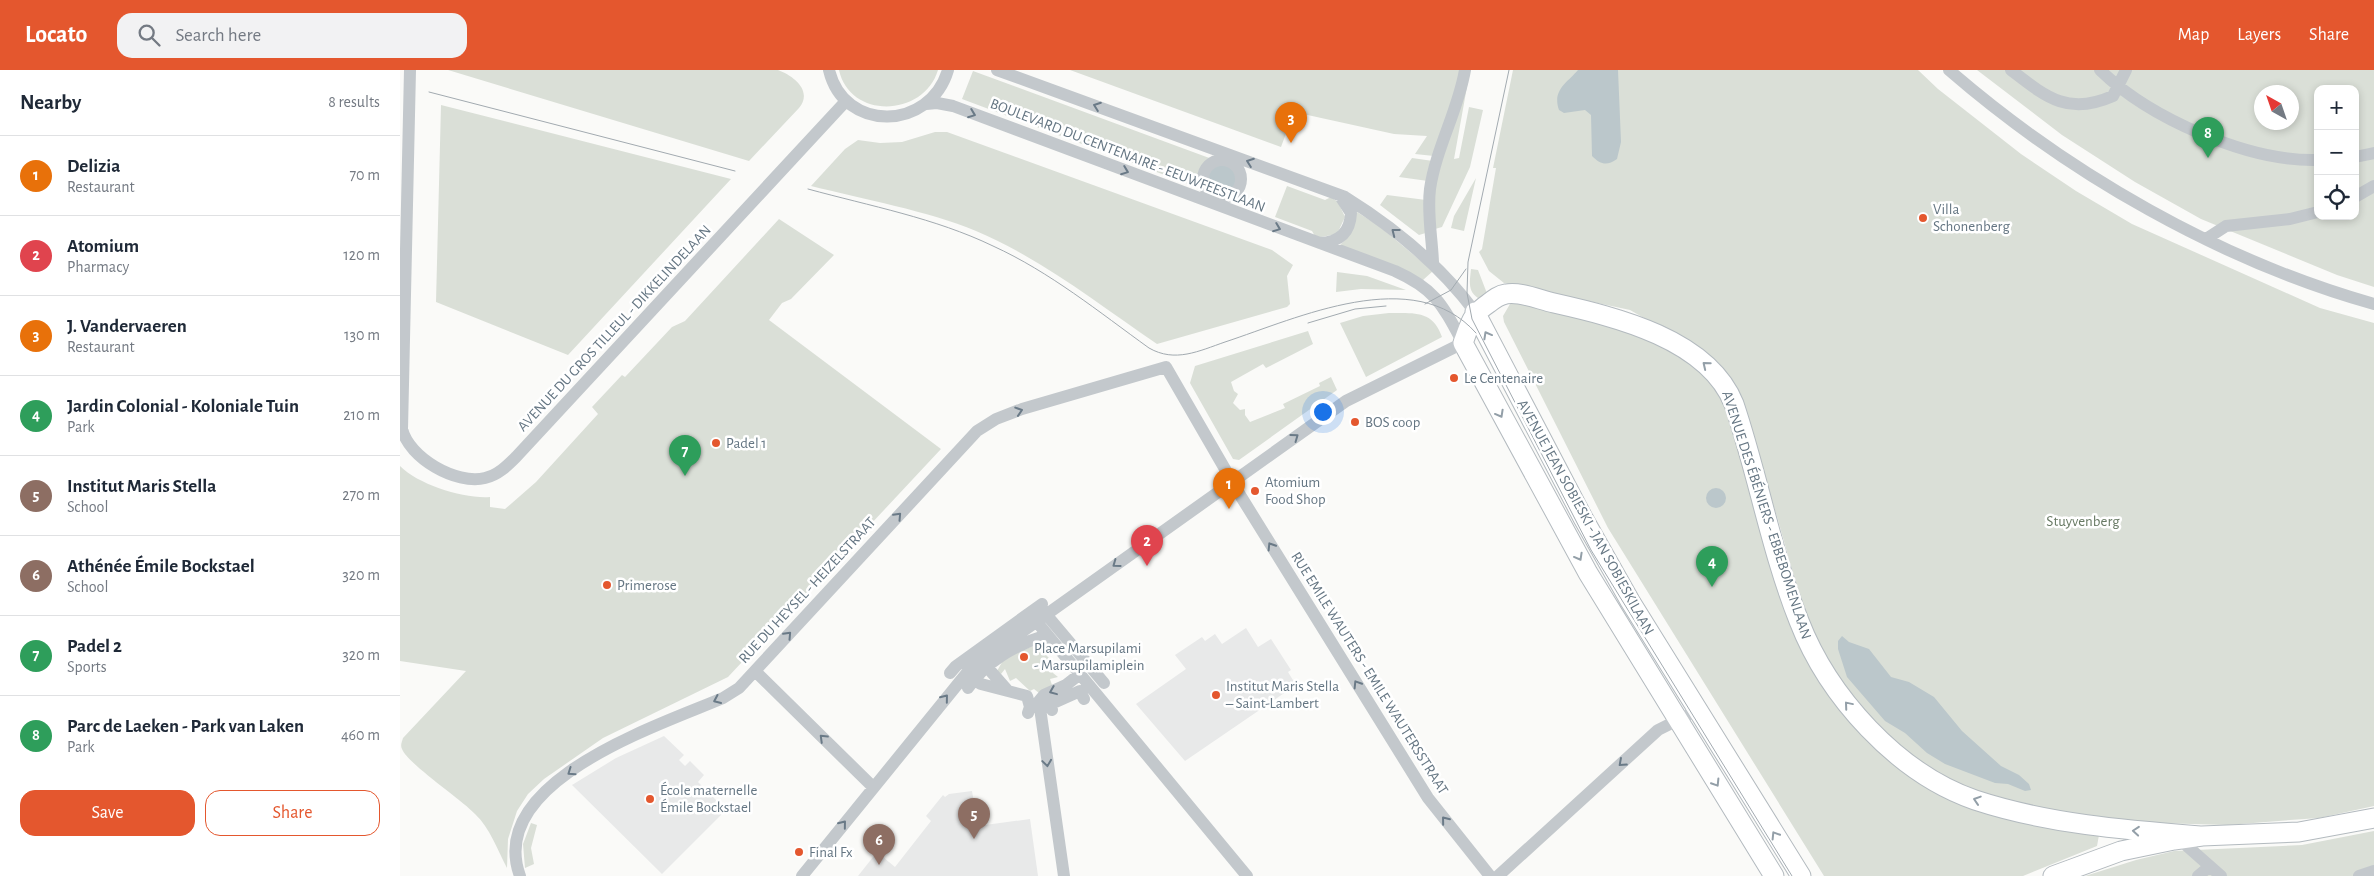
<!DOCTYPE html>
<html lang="en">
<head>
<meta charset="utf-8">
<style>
	:root { --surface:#fff; --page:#f2f2f3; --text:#1f2937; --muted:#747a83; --line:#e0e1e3; --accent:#e4572e }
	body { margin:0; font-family:"Alegreya Sans",sans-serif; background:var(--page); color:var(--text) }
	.controls { position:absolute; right:15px; top:15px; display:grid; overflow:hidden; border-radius:10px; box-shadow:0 2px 8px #0003 }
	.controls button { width:45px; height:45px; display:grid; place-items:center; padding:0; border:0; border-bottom:1px solid var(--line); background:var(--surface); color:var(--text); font:25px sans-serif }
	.compass { position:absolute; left:1854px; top:15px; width:45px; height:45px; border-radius:50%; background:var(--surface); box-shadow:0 2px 8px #0003; rotate:320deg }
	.you { position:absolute; left:922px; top:341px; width:18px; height:18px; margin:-12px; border:4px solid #fff; border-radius:50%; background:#1a73e8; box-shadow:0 0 0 8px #1a73e833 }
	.badge { display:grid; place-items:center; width:32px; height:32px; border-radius:50%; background:var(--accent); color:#fff; font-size:16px; font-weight:700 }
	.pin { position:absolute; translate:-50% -41px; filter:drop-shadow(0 1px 2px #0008) }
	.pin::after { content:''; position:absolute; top:26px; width:18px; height:15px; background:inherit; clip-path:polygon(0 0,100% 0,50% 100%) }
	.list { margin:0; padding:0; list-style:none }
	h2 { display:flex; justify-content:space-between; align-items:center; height:65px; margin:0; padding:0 20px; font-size:21px }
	h2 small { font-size:16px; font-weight:400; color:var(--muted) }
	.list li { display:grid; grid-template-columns:32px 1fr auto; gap:15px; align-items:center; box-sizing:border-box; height:80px; padding:0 20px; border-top:1px solid var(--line) }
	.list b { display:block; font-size:19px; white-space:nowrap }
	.list p { margin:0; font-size:16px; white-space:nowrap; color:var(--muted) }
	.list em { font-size:16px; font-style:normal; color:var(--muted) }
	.actions { display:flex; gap:10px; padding:15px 20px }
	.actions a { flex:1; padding:11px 0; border:1px solid var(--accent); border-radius:15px; text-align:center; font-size:18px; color:var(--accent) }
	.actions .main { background:var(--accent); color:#fff }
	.icon { flex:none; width:28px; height:28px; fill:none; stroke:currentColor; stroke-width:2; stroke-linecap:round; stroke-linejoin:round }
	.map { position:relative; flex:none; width:1974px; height:806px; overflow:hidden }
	header { display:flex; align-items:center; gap:30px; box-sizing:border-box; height:70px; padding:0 25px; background:var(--accent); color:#fff }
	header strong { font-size:24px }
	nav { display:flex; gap:28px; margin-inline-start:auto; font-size:18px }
	.search { width:350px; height:45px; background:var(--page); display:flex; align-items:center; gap:12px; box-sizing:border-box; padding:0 18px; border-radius:15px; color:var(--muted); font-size:19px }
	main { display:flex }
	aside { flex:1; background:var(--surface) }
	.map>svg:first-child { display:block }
</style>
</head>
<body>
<header>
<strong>Locato</strong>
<div class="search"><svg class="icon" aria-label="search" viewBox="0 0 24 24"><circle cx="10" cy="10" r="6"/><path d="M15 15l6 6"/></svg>Search here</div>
<nav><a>Map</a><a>Layers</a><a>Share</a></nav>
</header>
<main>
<aside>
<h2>Nearby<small>8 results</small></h2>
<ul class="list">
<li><span class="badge" style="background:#e8710a">1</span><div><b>Delizia</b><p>Restaurant</p></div><em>70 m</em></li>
<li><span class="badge" style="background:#e0444e">2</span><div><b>Atomium</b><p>Pharmacy</p></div><em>120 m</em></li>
<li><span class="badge" style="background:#e8710a">3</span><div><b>J. Vandervaeren</b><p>Restaurant</p></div><em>130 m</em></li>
<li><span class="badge" style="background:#2e9e5b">4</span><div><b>Jardin Colonial - Koloniale Tuin</b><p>Park</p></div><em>210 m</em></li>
<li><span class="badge" style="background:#8d6e63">5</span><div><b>Institut Maris Stella</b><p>School</p></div><em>270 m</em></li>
<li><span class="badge" style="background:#8d6e63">6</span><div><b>Athénée Émile Bockstael</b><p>School</p></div><em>320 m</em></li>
<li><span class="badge" style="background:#2e9e5b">7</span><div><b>Padel 2</b><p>Sports</p></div><em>320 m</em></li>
<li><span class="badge" style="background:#2e9e5b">8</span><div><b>Parc de Laeken - Park van Laken</b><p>Park</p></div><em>460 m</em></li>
</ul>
<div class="actions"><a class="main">Save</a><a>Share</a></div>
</aside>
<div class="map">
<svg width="1974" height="806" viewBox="0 0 1974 806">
	<rect width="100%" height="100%" fill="#fafaf8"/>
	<!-- built -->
	<path fill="#e8e9e9" d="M 846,558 L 858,577 L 871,569 L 891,600 L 888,602 L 896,615 L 785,691 L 736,634 L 786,599 L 775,585 L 802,567 L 805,571 L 815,564 L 822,574 Z
		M 264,666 L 284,685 L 279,690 L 285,696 L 290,691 L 304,705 L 298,712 L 326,740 L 262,804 L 172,715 L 216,688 Z
		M 572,721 L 578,756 L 630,749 L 638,806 L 458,806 L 477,782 L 495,797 L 531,751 L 526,746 L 543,725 L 545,727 L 549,724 Z"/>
	<!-- green -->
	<path fill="#dadfd7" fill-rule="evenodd" d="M 48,0 L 378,0 C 394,6 413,21 399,38 L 349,91 Z
		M 439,0 L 538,0 C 524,47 450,50 439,0 Z
		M 670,0 L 1062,0 L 1034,86 L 1015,84 L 1027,66 L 994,64 L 894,42 L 881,77 Z
		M 1070,0 L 1054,89 L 1059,88 L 1069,37 L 1083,40 L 1070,97 L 1042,157 L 1035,159 L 1034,116 Z
		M 1113,0 L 1518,0 L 1538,19 L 1621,84 L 1676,121 L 1732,154 L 1920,238 L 1974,253 L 1974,736 L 1919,748 L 1890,750 L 1828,755 L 1756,753 L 1661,743 L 1592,727 L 1557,713 L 1525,697 L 1487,666 L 1444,617 L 1430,597 L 1403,539 L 1378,450 L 1338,322 L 1321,297 L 1307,284 L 1230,240 L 1104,213 L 1089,201 L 1079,182 L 1082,179 L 1096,98 L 1093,98 Z
		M 1577,0 L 1974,0 L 1974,217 L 1937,205 L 1801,149 L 1735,112 L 1662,65 ZM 1918,19 L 1955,19 L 1955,146 L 1918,146 ZM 1862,22 L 1892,22 L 1892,52 L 1862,52 Z
		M 573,1 L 812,89 C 798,98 797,104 802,119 L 562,29 Z
		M 41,35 L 331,109 L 168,285 L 36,232 Z
		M 535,62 L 547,62 L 872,180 L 893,195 L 887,206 L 890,234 L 887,237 L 757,274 C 698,234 642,189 576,161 C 528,141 463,129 411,116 L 445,79 L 458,70 L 480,73 L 502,72 Z
		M 1012,88 L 1033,91 L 1028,111 L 999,107 Z
		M 1076,108 L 1064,161 L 1051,158 L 1054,146 Z
		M 887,116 L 925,130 L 931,127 L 938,132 L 945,147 L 937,164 L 916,168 L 912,161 L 875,147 Z
		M 987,125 L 1026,130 L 1029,162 L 1019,165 L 980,135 Z
		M 957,142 L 979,156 L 1033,201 L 1023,210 L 940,175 L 947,168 Z
		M 379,149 L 434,185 L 391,229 L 382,233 L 369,250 L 541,379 L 328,607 L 203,668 L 144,709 L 128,724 L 117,741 L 108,769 L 107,798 C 97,779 90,758 75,744 C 61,729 8,694 2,679 C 0,675 2,672 3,668 L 66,601 L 0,591 L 0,396 C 19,415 64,429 90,427 L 90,437 L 105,439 L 136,412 L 198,344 L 192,337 L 222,305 L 225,307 L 272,257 L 285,251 Z
		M 1071,199 L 1078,200 L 1088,226 L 1078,228 C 1067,221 1070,210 1071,199 Z
		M 937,202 L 967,206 L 1006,220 L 961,219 L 936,222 Z
		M 1116,232 C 1178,246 1243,257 1295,296 C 1306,304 1314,317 1323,327 L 1393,559 L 1407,590 L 1437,635 L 1505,700 L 1699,765 L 1697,776 L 1623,806 L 1424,806 L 1208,458 L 1104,252 L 1103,246 L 1110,234 Z
		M 989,243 C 1014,243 1033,240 1042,267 L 966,307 L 940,253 L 963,246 Z
		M 908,261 L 913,274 L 866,298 L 863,294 L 831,312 L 834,321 L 838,324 L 833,333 L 840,340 L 845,339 L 845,345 L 850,352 L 885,338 L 883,334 L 920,316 L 919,313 L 931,307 L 937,320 L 839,390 L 833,389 L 790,313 L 795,296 Z
		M 636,575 L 654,593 L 653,603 L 658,607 L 650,609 L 652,615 L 639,623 L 634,619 L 630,621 L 616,608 L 610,611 L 605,599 L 601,604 L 597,601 L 605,587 Z
		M 131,753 L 137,755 L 131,778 L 134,794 L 125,798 L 123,774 Z
		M 1974,761 L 1974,806 L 1685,806 L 1736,790 L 1774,781 L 1902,775 Z"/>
	<!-- water -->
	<path fill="#bbc7cb" d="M 1178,0 L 1218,0 L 1221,72 L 1217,89 C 1207,96 1201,95 1192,86 L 1191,45 L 1185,40 L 1164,43 L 1159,40 C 1152,20 1167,13 1178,0 Z
		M807 109a15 15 0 1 1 30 0a15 15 0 1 1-30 0Z
		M1306 428a10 10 0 1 1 20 0a10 10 0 1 1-20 0Z
		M 1442,566 L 1449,572 L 1469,579 L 1491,607 L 1509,612 L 1534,627 L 1562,661 L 1601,696 L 1619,705 L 1629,714 L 1631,720 L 1625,721 L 1608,714 L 1595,713 L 1545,694 L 1527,683 L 1505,663 L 1485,651 L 1447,607 L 1438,579 L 1438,571 Z"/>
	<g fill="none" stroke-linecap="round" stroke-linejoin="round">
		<!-- secondary casing -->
		<g stroke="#b3babf" stroke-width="21">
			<path id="secondary" d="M 1075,242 L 1183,448 L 1230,531 L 1401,806
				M 1374,806 L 1188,503 L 1063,273 C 1071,252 1070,246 1089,233 C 1094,229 1099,225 1106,224 C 1120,221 1140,230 1154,233 C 1216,247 1308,269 1334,334 C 1358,405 1371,481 1399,551 C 1428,626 1497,703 1575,730 C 1648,754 1726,760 1802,766
				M 1653,806 L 1721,781 L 1774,770 L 1802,766 L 1899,762 L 1974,748"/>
		</g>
		<!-- street -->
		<path stroke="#c3c8cc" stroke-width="12" d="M 10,0 L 2,359 C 9,388 56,415 85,408 C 98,405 107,396 116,387 L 446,31
			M 429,0 C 444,63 530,61 548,0
			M 597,0 L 945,127 C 995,158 1040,195 1075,242
			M 1549,0 C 1669,104 1821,191 1974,234
			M 1611,0 C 1646,27 1668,46 1713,26 L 1726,0
			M 1700,0 C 1749,48 1848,92 1918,90
			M 1955,87 L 1974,83
			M803 109a19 19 0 1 1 38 0a19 19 0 1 1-38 0Z
			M 1955,127 L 1974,116
			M 1806,169 L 1826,156 L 1890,149 L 1918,142
			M 920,173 C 939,172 950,163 951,143 L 940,126
			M 1033,192 C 1032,168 1027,143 1030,119 C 1036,78 1058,41 1065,0
			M 650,549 L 704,613
			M 636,551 L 847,806
			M 587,597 L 608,621
			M 355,601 L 473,717
			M 550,603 L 556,596 L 642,534
			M 569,607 L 581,614 L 627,626 L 630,637 L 628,643
			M 568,618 C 585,592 615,575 644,566 L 651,575
			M 652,640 L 651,634 L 680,621 L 684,629
			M 1787,776 L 1821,806
			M 120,806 C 85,711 260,655 323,628 L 339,618 L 577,361 L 596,349 L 622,339 L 766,297 L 840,425 L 1028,728 L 1090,806
			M 402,806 L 570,599 L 946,331 L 1063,273 C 1042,234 1035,219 995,201 L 553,36 L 537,33 L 526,34
			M 664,806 L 639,631 L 644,625 L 666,615 L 680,604
			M 1098,806 L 1258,660 L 1298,640
			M 1798,806 L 1810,796
			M 1959,806 L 1974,801"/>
		<!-- secondary -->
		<use href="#secondary" stroke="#fff" stroke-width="19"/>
		<!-- tram -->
		<path stroke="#a2aab0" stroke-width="1" d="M 1109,0 L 1068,192 L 1067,223 L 1072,249 L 1191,480 L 1392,806
			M 29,22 L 335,101
			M 408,119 C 470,136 535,148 593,176 C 650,202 699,242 749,278 C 775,293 799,281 825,272 C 898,248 1014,193 1076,263
			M 1025,234 L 1051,220 L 1066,199
			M 908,253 L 955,239 L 986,236"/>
	</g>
	<!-- one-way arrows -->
	<defs><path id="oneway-chevron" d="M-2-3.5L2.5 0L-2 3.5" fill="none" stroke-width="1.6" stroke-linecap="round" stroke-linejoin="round" transform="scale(1.25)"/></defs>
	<g stroke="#6a7a87">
		<use href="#oneway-chevron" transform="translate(697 36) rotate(-160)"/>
		<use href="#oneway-chevron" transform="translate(572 44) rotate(21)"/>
		<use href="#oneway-chevron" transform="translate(850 92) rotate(-160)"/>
		<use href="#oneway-chevron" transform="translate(725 101) rotate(21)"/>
		<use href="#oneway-chevron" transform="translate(877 158) rotate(21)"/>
		<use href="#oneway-chevron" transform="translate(995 162) rotate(-142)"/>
		<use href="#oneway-chevron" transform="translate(619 341) rotate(-18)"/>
		<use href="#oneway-chevron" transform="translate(895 367) rotate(-36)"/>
		<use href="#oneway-chevron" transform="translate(498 446) rotate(-47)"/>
		<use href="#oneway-chevron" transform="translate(871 476) rotate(-122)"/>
		<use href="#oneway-chevron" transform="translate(716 494) rotate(144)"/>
		<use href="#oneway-chevron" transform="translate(388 565) rotate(-47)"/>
		<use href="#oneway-chevron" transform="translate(957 614) rotate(-122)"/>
		<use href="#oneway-chevron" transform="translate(653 621) rotate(158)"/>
		<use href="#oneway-chevron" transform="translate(545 628) rotate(-51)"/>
		<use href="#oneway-chevron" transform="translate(317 630) rotate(156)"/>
		<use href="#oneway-chevron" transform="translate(423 668) rotate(-136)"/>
		<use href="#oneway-chevron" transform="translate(647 693) rotate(82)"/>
		<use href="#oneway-chevron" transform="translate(1222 693) rotate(138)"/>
		<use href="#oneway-chevron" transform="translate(171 702) rotate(145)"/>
		<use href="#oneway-chevron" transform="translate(1045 750) rotate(-129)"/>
		<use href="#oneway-chevron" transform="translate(443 754) rotate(-51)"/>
	</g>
	<g stroke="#939fa8">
		<use href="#oneway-chevron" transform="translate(1087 265) rotate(-119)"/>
		<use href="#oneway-chevron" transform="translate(1306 295) rotate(-141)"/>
		<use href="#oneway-chevron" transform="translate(1100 344) rotate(61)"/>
		<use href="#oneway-chevron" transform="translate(1179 487) rotate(61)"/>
		<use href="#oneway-chevron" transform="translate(1448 635) rotate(-130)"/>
		<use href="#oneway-chevron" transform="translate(1316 713) rotate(58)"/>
		<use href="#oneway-chevron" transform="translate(1577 730) rotate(-162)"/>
		<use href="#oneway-chevron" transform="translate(1736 761) rotate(-175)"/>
		<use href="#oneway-chevron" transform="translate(1375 765) rotate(-122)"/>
	</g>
	<!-- markers -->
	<g fill="#e4572e" stroke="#fff" stroke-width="2">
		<circle cx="1523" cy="148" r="5"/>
		<circle cx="1054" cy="308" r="5"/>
		<circle cx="955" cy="352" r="5"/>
		<circle cx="316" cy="373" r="5"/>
		<circle cx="855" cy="421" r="5"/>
		<circle cx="207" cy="515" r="5"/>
		<circle cx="624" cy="587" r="5"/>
		<circle cx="816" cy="625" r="5"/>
		<circle cx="250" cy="729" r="5"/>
		<circle cx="399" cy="782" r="5"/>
	</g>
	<g text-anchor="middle" stroke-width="5" stroke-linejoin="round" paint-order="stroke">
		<!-- street labels -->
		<g font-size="15" fill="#657683" stroke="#fff">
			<text transform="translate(728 85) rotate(21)" y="5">BOULEVARD DU CENTENAIRE - EEUWFEESTLAAN</text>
			<text transform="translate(214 258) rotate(-47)" y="5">AVENUE DU GROS TILLEUL - DIKKELINDELAAN</text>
			<text transform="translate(1367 445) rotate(72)" y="5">AVENUE DES ÉBÉNIERS - EBBEBOMENLAAN</text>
			<text transform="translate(1186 447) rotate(61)" y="5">AVENUE JEAN SOBIESKI - JAN SOBIESKILAAN</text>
			<text transform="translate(407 520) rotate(-47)" y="5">RUE DU HEYSEL - HEIZELSTRAAT</text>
			<text transform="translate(970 603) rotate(58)" y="5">RUE EMILE WAUTERS - EMILE WAUTERSSTRAAT</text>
		</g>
		<!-- poi labels -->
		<g font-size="15" fill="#657683" stroke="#fff" text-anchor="start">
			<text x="1533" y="144">Villa<tspan x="1533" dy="17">Schonenberg</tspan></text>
			<text x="1064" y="313">Le Centenaire</text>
			<text x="965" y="357">BOS coop</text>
			<text x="326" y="378">Padel 1</text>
			<text x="865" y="417">Atomium<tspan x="865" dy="17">Food Shop</tspan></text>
			<text x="217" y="520">Primerose</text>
			<text x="634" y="583">Place Marsupilami<tspan x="634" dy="17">- Marsupilamiplein</tspan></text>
			<text x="826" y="621">Institut Maris Stella<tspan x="826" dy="17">– Saint-Lambert</tspan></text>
			<text x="260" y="725">École maternelle<tspan x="260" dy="17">Émile Bockstael</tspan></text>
			<text x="409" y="787">Final Fx</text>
		</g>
		<!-- park labels -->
		<g font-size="15" fill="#687a64" stroke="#fff">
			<text x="1683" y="456">Stuyvenberg</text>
		</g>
	</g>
</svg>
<div class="controls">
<button>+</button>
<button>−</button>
<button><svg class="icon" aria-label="locate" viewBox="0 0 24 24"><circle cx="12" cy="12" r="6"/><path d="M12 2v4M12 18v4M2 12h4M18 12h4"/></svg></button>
</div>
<svg class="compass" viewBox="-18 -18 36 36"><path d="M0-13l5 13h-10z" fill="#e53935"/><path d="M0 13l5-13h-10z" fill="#747a83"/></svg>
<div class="you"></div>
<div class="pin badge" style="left:829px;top:439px;background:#e8710a">1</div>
<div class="pin badge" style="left:747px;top:496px;background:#e0444e">2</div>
<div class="pin badge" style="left:891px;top:73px;background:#e8710a">3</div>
<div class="pin badge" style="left:1312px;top:517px;background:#2e9e5b">4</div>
<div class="pin badge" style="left:574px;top:769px;background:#8d6e63">5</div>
<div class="pin badge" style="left:479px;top:795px;background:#8d6e63">6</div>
<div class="pin badge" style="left:285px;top:406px;background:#2e9e5b">7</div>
<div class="pin badge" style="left:1808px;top:88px;background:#2e9e5b">8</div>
</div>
</main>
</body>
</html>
